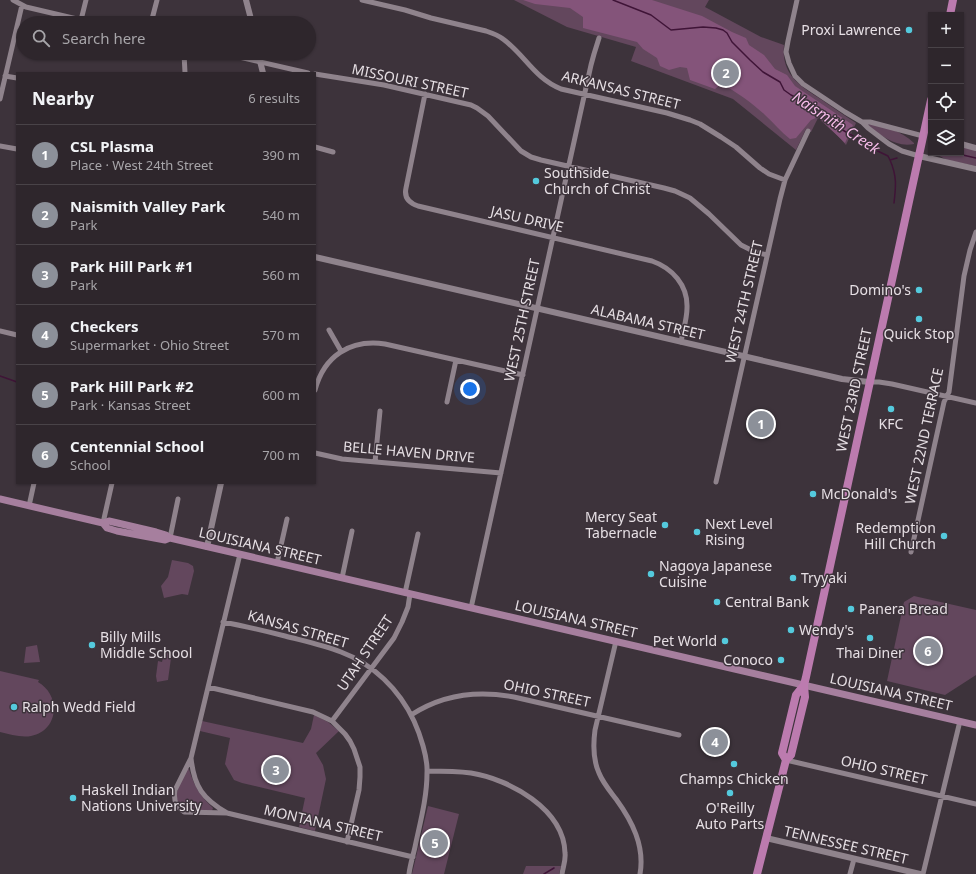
<!DOCTYPE html>
<html lang="en">
<head>
<meta charset="utf-8">
<style>
	:root { --surface:#2e262c; --page:#3a3238; --text:#f1f3f6; --muted:#a7a5a9; --line:#494348; --accent:#8c9099 }
	body { margin:0; font-family:"Noto Sans",sans-serif; background:var(--page); color:var(--text) }
	.controls { position:absolute; right:12px; top:12px; display:grid; overflow:hidden; border-radius:0px; box-shadow:0 1px 3px #0004 }
	.controls button { width:36px; height:36px; display:grid; place-items:center; padding:0; border:0; border-bottom:1px solid var(--line); background:var(--surface); color:var(--text); font:20px sans-serif }
	.you { position:absolute; left:470px; top:389px; width:14px; height:14px; margin:-10px; border:3px solid #fff; border-radius:50%; background:#1a73e8; box-shadow:0 0 0 6px #1a73e833 }
	.badge { display:grid; place-items:center; width:26px; height:26px; border-radius:50%; background:var(--accent); color:#fff; font-size:13px; font-weight:700 }
	.pin { position:absolute; translate:-50% -50%; border:2px solid #fff; box-shadow:0 1px 4px #0006 }
	.list { margin:0; padding:0; list-style:none }
	h2 { display:flex; justify-content:space-between; align-items:center; height:52px; margin:0; padding:0 16px; font-size:17px }
	h2 small { font-size:13px; font-weight:400; color:var(--muted) }
	.list li { display:grid; grid-template-columns:26px 1fr auto; gap:12px; align-items:center; box-sizing:border-box; height:60px; padding:0 16px; border-top:1px solid var(--line) }
	.list b { display:block; font-size:15px; white-space:nowrap }
	.list p { margin:0; font-size:13px; white-space:nowrap; color:var(--muted) }
	.list em { font-size:13px; font-style:normal; color:var(--muted) }
	.icon { flex:none; width:22px; height:22px; fill:none; stroke:currentColor; stroke-width:2; stroke-linecap:round; stroke-linejoin:round }
	.map { position:relative; flex:none; width:976px; height:874px; overflow:hidden }
	.search { position:absolute; background:var(--surface); box-shadow:0 1px 3px #0004; left:16px; top:16px; width:300px; height:44px; display:flex; align-items:center; gap:10px; box-sizing:border-box; padding:0 14px; border-radius:22px; color:var(--muted); font-size:15px }
	.panel { position:absolute; background:var(--surface); box-shadow:0 1px 3px #0004; left:16px; top:72px; width:300px; height:412px; border-radius:0px }
	.map>svg:first-child { display:block }
</style>
</head>
<body>
<div class="map">
<svg width="976" height="874" viewBox="0 0 976 874">
	<rect width="100%" height="100%" fill="#3d333b"/>
	<!-- green -->
	<path fill="#63475d" d="M 514,0 L 709,0 L 705,7 L 761,37 L 784,45 C 781,75 800,86 822,100 C 833,108 844,115 856,123 L 846,145 L 839,137 L 818,118 L 811,132 L 806,129 L 796,150 L 733,99 L 631,61 L 636,47 L 567,27 Z
		M 868,124 C 886,126 901,131 914,143 L 914,144 C 897,148 882,136 869,127 Z
		M 961,147 L 976,150 L 976,166 L 947,160 L 934,153 L 961,153 Z
		M 172,560 L 188,563 L 193,566 L 194,571 L 188,595 L 182,594 L 164,598 L 161,586 L 168,577 Z
		M 914,596 L 976,610 L 976,675 L 945,695 L 887,681 L 904,602 Z
		M 37,645 L 40,662 L 24,663 L 26,647 Z
		M 168,653 L 171,656 L 171,658 L 168,680 L 157,682 L 156,676 L 158,661 L 162,662 L 164,654 Z
		M 0,671 L 39,680 L 38,682 C 62,696 58,731 31,736 C 21,738 10,734 0,732 Z
		M 314,715 L 328,722 L 339,731 L 316,753 L 323,765 L 326,779 L 315,831 L 299,827 L 305,798 L 242,783 L 234,780 L 225,764 L 230,738 L 200,731 L 202,721 L 303,743 L 311,729 Z
		M 187,769 L 189,769 C 194,786 200,796 213,808 L 212,811 C 204,810 194,811 186,810 C 183,809 181,807 179,804 C 172,794 183,778 187,769 Z
		M 428,806 L 459,814 L 444,874 L 412,874 Z
		M 526,866 L 561,866 L 559,874 L 523,874 Z"/>
	<!-- forest -->
	<path fill="#84547a" d="M 523,0 L 652,0 L 702,16 L 732,32 L 746,38 L 749,45 L 764,55 L 775,69 L 787,75 L 795,86 L 853,125 L 845,143 L 818,117 L 811,120 L 796,138 L 790,139 C 781,132 774,123 765,115 C 753,104 736,91 721,84 L 715,89 L 690,80 L 687,68 L 680,67 L 669,70 L 660,66 L 657,58 L 643,49 L 637,42 L 583,28 L 583,17 L 570,8 L 535,4 Z"/>
	<g fill="none" stroke-linecap="round" stroke-linejoin="round">
		<!-- stream -->
		<path stroke="#3f1437" stroke-width="1.5" d="M 613,0 L 651,15 L 671,30 L 703,27 L 716,28 L 723,30 L 727,33 L 732,42 L 750,60 L 763,72 L 780,82 L 784,90 L 791,95 L 819,109 L 834,125 L 858,139 L 863,144 L 888,156 L 890,160 L 897,158
			M 954,153 L 976,158
			M 890,160 C 897,176 896,186 894,203
			M 0,376 L 17,382
			M 544,874 L 554,868"/>
		<!-- minor -->
		<path stroke="#8f838c" stroke-width="5" d="M 13,0 L 26,7 L 94,23
			M 362,0 L 405,10 L 431,18 L 486,31 C 492,33 498,35 503,39 C 525,55 534,78 561,89 L 667,113 L 690,120 L 700,124 L 721,137 L 736,147 L 760,168 L 769,174 L 785,180
			M 797,0 L 788,41 L 786,52 L 789,63 L 795,76 L 803,84 L 845,112 L 862,122 L 868,128 L 889,144 L 902,151 L 919,156
			M 81,20 L 86,0
			M 151,23 L 157,0
			M 184,53 L 185,73
			M 222,53 L 308,73
			M 315,74 L 384,85 L 471,105 L 477,108 L 488,116 L 521,151 L 531,157 L 541,160 L 664,188 L 675,191 L 690,198 L 709,214 L 741,245 L 755,252 L 767,255
			M 5,76 L 17,78
			M 425,94 L 406,188 C 404,197 409,203 418,206 L 652,261 C 672,268 688,285 687,308 C 687,319 683,331 681,342
			M 0,99 L 22,5
			M 862,122 L 870,122 L 923,136
			M 0,146 L 17,149
			M 315,147 L 333,152
			M 329,330 L 341,351
			M 0,331 L 17,335
			M 869,382 L 879,382 L 892,384 L 976,403
			M 315,390 C 324,356 350,339 385,344 L 523,375
			M 447,402 L 456,360
			M 315,453 L 342,459 L 501,473
			M 375,462 L 380,411
			M 716,482 L 780,199 L 785,180 L 808,131
			M 29,506 L 34,483
			M 103,523 L 112,483
			M 170,538 L 178,499
			M 911,552 L 944,402 L 949,392 L 964,276 L 970,250 L 976,232
			M 240,554 L 191,758 C 194,787 203,799 227,813 L 413,857
			M 277,563 L 287,519
			M 342,578 L 352,531
			M 405,593 L 418,534
			M 471,608 L 591,65 L 594,54 L 599,38
			M 223,622 C 244,626 265,631 285,636 C 304,641 323,645 341,652 C 373,664 399,689 414,721 C 420,734 428,758 427,773 C 427,798 420,823 415,847 C 413,856 410,865 409,874
			M 616,641 L 595,730 C 593,745 593,760 599,773 C 603,783 610,791 616,799 C 632,821 645,846 640,874
			M 208,687 L 313,712 L 332,721 L 345,734 L 350,741 L 354,749 L 360,767 L 360,777 L 359,790 L 347,842
			M 411,715 C 443,694 477,690 514,697 L 679,735
			M 332,721 L 394,638 L 402,622 L 408,607 L 410,594
			M 191,758 L 175,790 C 173,800 176,807 184,812 L 227,813
			M 786,760 L 976,804
			M 427,771 C 442,771 456,771 471,773 C 509,779 564,809 565,853 C 566,860 563,867 562,874
			M 850,874 L 854,859
			M 923,874 L 960,721"/>
		<!-- tertiary -->
		<path stroke="#8f838c" stroke-width="6" d="M 246,0 L 252,23
			M 258,53 L 263,73
			M 961,144 L 976,148
			M 919,156 L 976,169
			M 315,257 L 842,379 L 869,382
			M 207,547 L 221,483
			M 766,838 L 920,874"/>
		<!-- secondary -->
		<path stroke="#a67f9e" stroke-width="7" d="M 0,499 L 103,523 L 107,528 L 117,531 L 165,540 L 170,538
			M 103,523 L 109,521 L 156,532 L 166,535 L 170,538 L 976,725"/>
		<!-- primary -->
		<path stroke="#bc7baf" stroke-width="8" d="M 950,15 L 953,0
			M 786,760 L 782,753 L 796,695 L 804,685
			M 757,874 L 786,760 L 791,755 L 805,697 L 804,685 L 806,677 L 931,100"/>
	</g>
	<!-- markers -->
	<g fill="#54cadd" stroke="#3d333b" stroke-width="1.5">
		<circle cx="909" cy="30" r="4"/>
		<circle cx="536" cy="181" r="4"/>
		<circle cx="919" cy="290" r="4"/>
		<circle cx="919" cy="319" r="4"/>
		<circle cx="891" cy="409" r="4"/>
		<circle cx="813" cy="494" r="4"/>
		<circle cx="665" cy="525" r="4"/>
		<circle cx="697" cy="532" r="4"/>
		<circle cx="944" cy="536" r="4"/>
		<circle cx="651" cy="574" r="4"/>
		<circle cx="793" cy="578" r="4"/>
		<circle cx="717" cy="602" r="4"/>
		<circle cx="851" cy="609" r="4"/>
		<circle cx="791" cy="630" r="4"/>
		<circle cx="870" cy="638" r="4"/>
		<circle cx="725" cy="641" r="4"/>
		<circle cx="92" cy="645" r="4"/>
		<circle cx="781" cy="660" r="4"/>
		<circle cx="14" cy="707" r="4"/>
		<circle cx="734" cy="764" r="4"/>
		<circle cx="730" cy="793" r="4"/>
		<circle cx="73" cy="798" r="4"/>
	</g>
	<g text-anchor="middle" stroke-width="3" stroke-linejoin="round" paint-order="stroke">
		<!-- poi labels -->
		<g font-size="14" fill="#e6dfe4" stroke="#3d333b" text-anchor="start">
			<text x="901" y="35" text-anchor="end">Proxi Lawrence</text>
			<text x="544" y="178">Southside<tspan x="544" dy="16">Church of Christ</tspan></text>
			<text x="911" y="295" text-anchor="end">Domino's</text>
			<text x="919" y="339" text-anchor="middle">Quick Stop</text>
			<text x="891" y="429" text-anchor="middle">KFC</text>
			<text x="821" y="499">McDonald's</text>
			<text x="657" y="522" text-anchor="end">Mercy Seat<tspan x="657" dy="16">Tabernacle</tspan></text>
			<text x="705" y="529">Next Level<tspan x="705" dy="16">Rising</tspan></text>
			<text x="936" y="533" text-anchor="end">Redemption<tspan x="936" dy="16">Hill Church</tspan></text>
			<text x="659" y="571">Nagoya Japanese<tspan x="659" dy="16">Cuisine</tspan></text>
			<text x="801" y="583">Tryyaki</text>
			<text x="725" y="607">Central Bank</text>
			<text x="859" y="614">Panera Bread</text>
			<text x="799" y="635">Wendy's</text>
			<text x="100" y="642">Billy Mills<tspan x="100" dy="16">Middle School</tspan></text>
			<text x="717" y="646" text-anchor="end">Pet World</text>
			<text x="870" y="658" text-anchor="middle">Thai Diner</text>
			<text x="773" y="665" text-anchor="end">Conoco</text>
			<text x="22" y="712">Ralph Wedd Field</text>
			<text x="734" y="784" text-anchor="middle">Champs Chicken</text>
			<text x="81" y="795">Haskell Indian<tspan x="81" dy="16">Nations University</tspan></text>
			<text x="730" y="813" text-anchor="middle">O'Reilly<tspan x="730" dy="16">Auto Parts</tspan></text>
		</g>
		<!-- street labels -->
		<g font-size="14" fill="#e6dfe4" stroke="#3d333b">
			<text transform="translate(410 81) rotate(12)" y="5">MISSOURI STREET</text>
			<text transform="translate(621 90) rotate(14)" y="5">ARKANSAS STREET</text>
			<text transform="translate(527 219) rotate(13)" y="5">JASU DRIVE</text>
			<text transform="translate(744 302) rotate(-77)" y="5">WEST 24TH STREET</text>
			<text transform="translate(522 320) rotate(-78)" y="5">WEST 25TH STREET</text>
			<text transform="translate(648 322) rotate(13)" y="5">ALABAMA STREET</text>
			<text transform="translate(854 390) rotate(-78)" y="5">WEST 23RD STREET</text>
			<text transform="translate(924 436) rotate(-78)" y="5">WEST 22ND TERRACE</text>
			<text transform="translate(409 452) rotate(5)" y="5">BELLE HAVEN DRIVE</text>
			<text transform="translate(260 546) rotate(13)" y="5">LOUISIANA STREET</text>
			<text transform="translate(576 619) rotate(13)" y="5">LOUISIANA STREET</text>
			<text transform="translate(298 629) rotate(16)" y="5">KANSAS STREET</text>
			<text transform="translate(365 653) rotate(-56)" y="5">UTAH STREET</text>
			<text transform="translate(891 692) rotate(13)" y="5">LOUISIANA STREET</text>
			<text transform="translate(547 693) rotate(12)" y="5">OHIO STREET</text>
			<text transform="translate(884 770) rotate(13)" y="5">OHIO STREET</text>
			<text transform="translate(323 823) rotate(13)" y="5">MONTANA STREET</text>
			<text transform="translate(846 845) rotate(13)" y="5">TENNESSEE STREET</text>
		</g>
		<!-- water labels -->
		<g font-size="15" font-style="italic" fill="#f7bcea" stroke="#3d333b">
			<text transform="translate(836 123) rotate(33)" y="5">Naismith Creek</text>
		</g>
	</g>
</svg>
<div class="controls">
<button>+</button>
<button>−</button>
<button><svg class="icon" aria-label="locate" viewBox="0 0 24 24"><circle cx="12" cy="12" r="6"/><path d="M12 2v4M12 18v4M2 12h4M18 12h4"/></svg></button>
<button><svg class="icon" aria-label="layers" viewBox="0 0 24 24"><path d="M12 4l9 5-9 5-9-5zM3 14l9 5 9-5"/></svg></button>
</div>
<div class="you"></div>
<div class="pin badge" style="left:761px;top:424px">1</div>
<div class="pin badge" style="left:726px;top:73px">2</div>
<div class="pin badge" style="left:276px;top:770px">3</div>
<div class="pin badge" style="left:715px;top:742px">4</div>
<div class="pin badge" style="left:435px;top:843px">5</div>
<div class="pin badge" style="left:928px;top:651px">6</div>
<div class="search"><svg class="icon" aria-label="search" viewBox="0 0 24 24"><circle cx="10" cy="10" r="6"/><path d="M15 15l6 6"/></svg>Search here</div>
<section class="panel">
<h2>Nearby<small>6 results</small></h2>
<ul class="list">
<li><span class="badge">1</span><div><b>CSL Plasma</b><p>Place · West 24th Street</p></div><em>390 m</em></li>
<li><span class="badge">2</span><div><b>Naismith Valley Park</b><p>Park</p></div><em>540 m</em></li>
<li><span class="badge">3</span><div><b>Park Hill Park #1</b><p>Park</p></div><em>560 m</em></li>
<li><span class="badge">4</span><div><b>Checkers</b><p>Supermarket · Ohio Street</p></div><em>570 m</em></li>
<li><span class="badge">5</span><div><b>Park Hill Park #2</b><p>Park · Kansas Street</p></div><em>600 m</em></li>
<li><span class="badge">6</span><div><b>Centennial School</b><p>School</p></div><em>700 m</em></li>
</ul>
</section>
</div>
</body>
</html>
